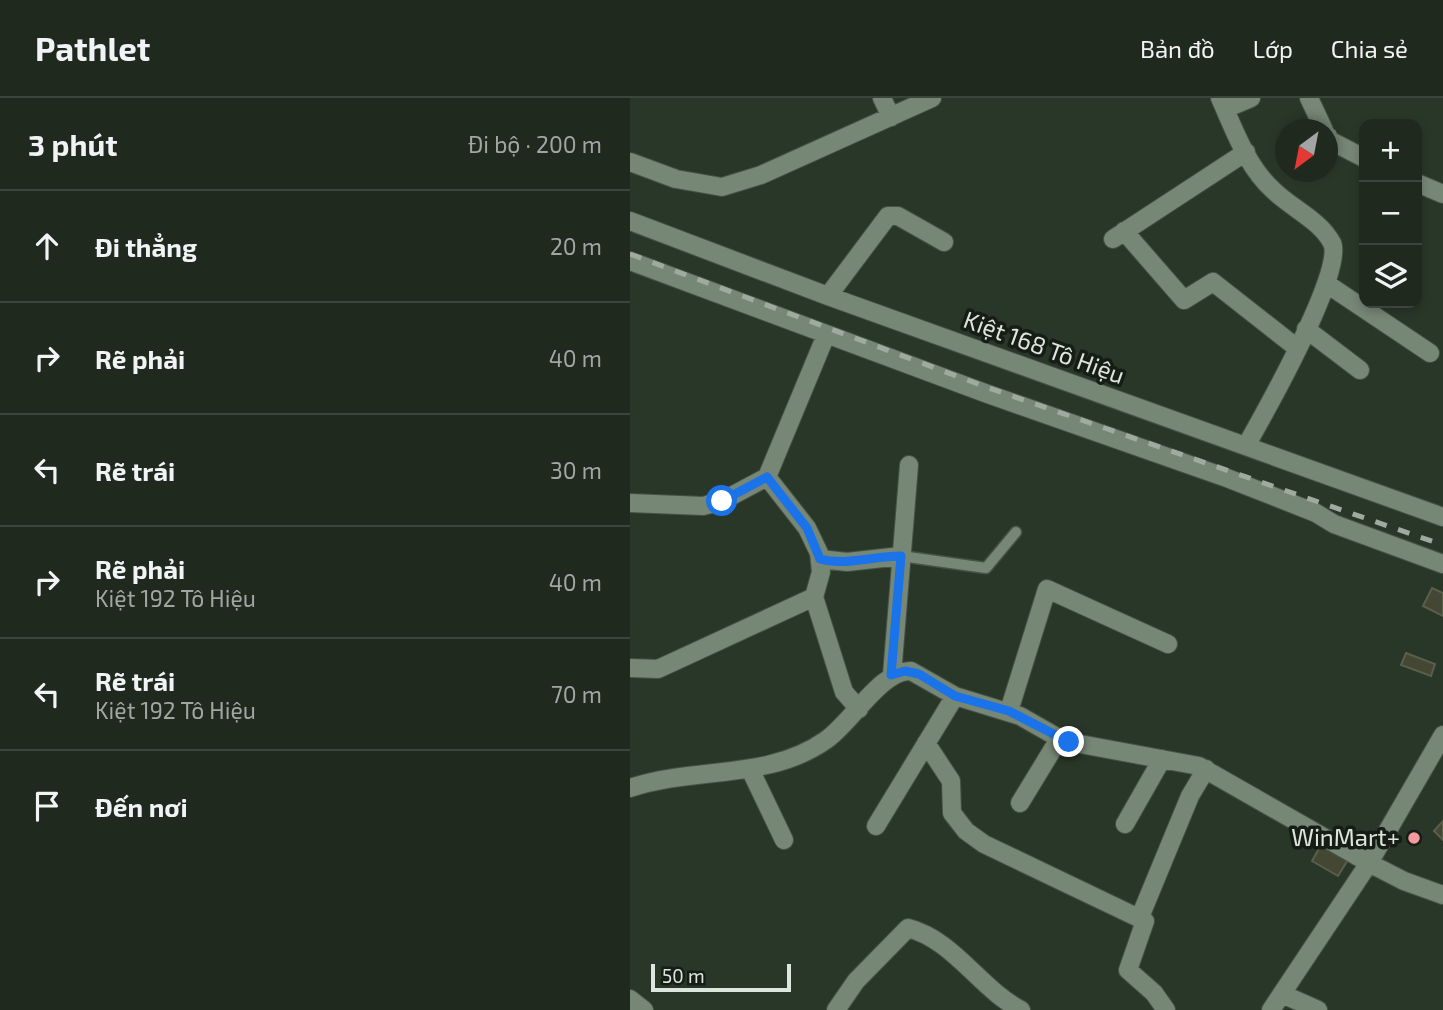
<!DOCTYPE html>
<html lang="vi">
<head>
<meta charset="utf-8">
<style>
	:root { --surface:#1f291e; --page:#2c352b; --text:#f1f3f6; --muted:#a1a6a4; --line:#3c453c }
	body { margin:0; font-family:"Exo 2",sans-serif; background:var(--page); color:var(--text) }
	.controls { position:absolute; right:21px; top:21px; display:grid; overflow:hidden; border-radius:14px; box-shadow:0 4px 10px #0003 }
	.controls button { width:63px; height:63px; display:grid; place-items:center; padding:0; border:0; border-bottom:2px solid var(--line); background:var(--surface); color:var(--text); font:35px sans-serif }
	.compass { position:absolute; left:645px; top:21px; width:63px; height:63px; border-radius:50%; background:var(--surface); box-shadow:0 4px 10px #0003; rotate:212deg }
	.scale { position:absolute; left:21px; bottom:18px; width:140px; box-sizing:border-box; padding-left:7px; border:4px solid #dde6dd; border-top:0; font-size:19px; line-height:24px; white-space:nowrap; color:#dde6dd; -webkit-text-stroke:5px #161c16; paint-order:stroke }
	.stop { position:absolute; width:21px; height:21px; margin:-16px; border:5px solid #1a73e8; border-radius:50%; background:#fff }
	.stop.end { background:#1a73e8; border-color:#fff; box-shadow:0 2px 7px #0008 }
	.list { margin:0; padding:0; list-style:none }
	h2 { display:flex; justify-content:space-between; align-items:center; height:91px; margin:0; padding:0 28px; font-size:30px }
	h2 small { font-size:23px; font-weight:400; color:var(--muted) }
	.list li { display:grid; grid-template-columns:46px 1fr auto; gap:21px; align-items:center; box-sizing:border-box; height:112px; padding:0 28px; border-top:2px solid var(--line) }
	.list b { display:block; font-size:26px; white-space:nowrap }
	.list p { margin:0; font-size:23px; white-space:nowrap; color:var(--muted) }
	.list em { font-size:23px; font-style:normal; color:var(--muted) }
	.icon { flex:none; width:38px; height:38px; fill:none; stroke:currentColor; stroke-width:2; stroke-linecap:round; stroke-linejoin:round }
	.map { position:relative; flex:none; width:813px; height:912px; overflow:hidden }
	header { display:flex; align-items:center; gap:42px; box-sizing:border-box; height:98px; padding:0 35px; background:var(--surface); border-bottom:2px solid var(--line) }
	header strong { font-size:33px }
	nav { display:flex; gap:38px; margin-inline-start:auto; font-size:24px }
	main { display:flex }
	aside { flex:1; background:var(--surface) }
	.map>svg:first-child { display:block }
</style>
</head>
<body>
<header>
<strong>Pathlet</strong>
<nav><a>Bản đồ</a><a>Lớp</a><a>Chia sẻ</a></nav>
</header>
<main>
<aside>
<h2>3 phút<small>Đi bộ · 200 m</small></h2>
<ul class="list">
<li><svg class="icon" aria-label="ahead" viewBox="0 0 24 24"><path d="M12 20V5M6 11l6-6 6 6"/></svg><div><b>Đi thẳng</b></div><em>20 m</em></li>
<li><svg class="icon" aria-label="right" viewBox="0 0 24 24"><path d="M7 20v-9h11M14 6l5 5-5 5"/></svg><div><b>Rẽ phải</b></div><em>40 m</em></li>
<li><svg class="icon" aria-label="left" viewBox="0 0 24 24"><path d="M17 20v-9H6M10 6l-5 5 5 5"/></svg><div><b>Rẽ trái</b></div><em>30 m</em></li>
<li><svg class="icon" aria-label="right" viewBox="0 0 24 24"><path d="M7 20v-9h11M14 6l5 5-5 5"/></svg><div><b>Rẽ phải</b><p>Kiệt 192 Tô Hiệu</p></div><em>40 m</em></li>
<li><svg class="icon" aria-label="left" viewBox="0 0 24 24"><path d="M17 20v-9H6M10 6l-5 5 5 5"/></svg><div><b>Rẽ trái</b><p>Kiệt 192 Tô Hiệu</p></div><em>70 m</em></li>
<li><svg class="icon" aria-label="arrive" viewBox="0 0 24 24"><path d="M6 21V4h12l-3 4 3 4H6"/></svg><div><b>Đến nơi</b></div></li>
</ul>
</aside>
<div class="map">
<svg width="813" height="912" viewBox="0 0 813 912">
	<rect width="100%" height="100%" fill="#293728"/>
	<!-- building -->
	<path fill="#434734" stroke="#5a5f4b" stroke-width="2" d="M 802,490 L 813,495 L 813,518 L 793,508 Z
		M 776,555 L 805,566 L 801,578 L 771,567 Z
		M 813,723 L 813,742 L 804,733 Z
		M 692,745 L 719,760 L 708,778 L 682,763 Z"/>
	<g fill="none" stroke-linecap="round" stroke-linejoin="round">
		<!-- service casing -->
		<g stroke="#475246" stroke-width="13">
			<path id="service" d="M 271,458 L 356,470 L 386,434"/>
		</g>
		<!-- minor casing -->
		<g stroke="#475246" stroke-width="20">
			<path id="minor" d="M 252,0 L 261,19
				M 590,0 C 604,31 617,69 643,92 C 661,110 690,122 702,145 C 716,171 633,318 616,348
				M 679,0 L 694,32
				M 595,11 L 621,0
				M 698,38 L 699,42 L 734,60
				M 0,64 L 46,81 L 92,89 L 131,77 L 302,0
				M 787,85 L 813,96
				M 0,123 L 198,198 L 813,419
				M 494,133 L 554,202 L 583,184 L 667,250
				M 483,141 L 616,54
				M 0,163 L 355,295 L 597,380 L 686,415 L 704,426 L 813,466
				M 697,186 L 800,255
				M 198,198 L 258,118 L 268,118 L 314,144
				M 676,231 L 730,272
				M 137,379 L 177,430 L 189,455 L 191,474 L 184,499 L 214,594 L 229,611
				M 0,405 L 73,408 L 92,403 L 137,379 L 196,237
				M 190,461 L 217,464 L 271,458
				M 0,570 L 28,571 L 184,499
				M 262,577 L 279,367
				M 379,613 L 417,491 L 538,546
				M 296,645 L 321,683 L 322,715 L 336,733 L 354,746 L 515,823 L 498,872 L 524,895 L 536,912
				M 120,671 L 154,742
				M 0,690 C 65,668 138,683 196,642 C 221,625 252,571 281,573 L 325,598 L 390,618 L 434,643 L 569,668 L 739,765 L 774,783 L 813,797
				M 390,705 L 429,641
				M 495,726 L 532,661
				M 246,728 L 325,598
				M 510,819 L 560,698 L 576,671
				M 652,896 L 688,912
				M 0,901 L 14,912
				M 206,912 L 226,883 L 278,830 C 324,842 350,891 391,912
				M 641,912 L 739,765 L 813,637"/>
		</g>
		<!-- service -->
		<use href="#service" stroke="#778776" stroke-width="10"/>
		<!-- minor -->
		<use href="#minor" stroke="#778776" stroke-width="18"/>
		<!-- rail -->
		<path stroke="#a0aa9f" stroke-width="5" stroke-dasharray="12 12" stroke-linecap="butt" d="M 0,156 L 356,289 L 813,447"/>
	</g>
	<g fill="none" stroke-linecap="round" stroke-linejoin="round">
		<!-- route -->
		<path stroke="#1a73e8" stroke-width="9" d="M 92,403 L 137,379 L 177,430 L 190,461 C 216,468 244,458 271,458 L 261,577 L 275,573 L 289,576 L 325,598 L 379,613 L 439,644"/>
	</g>
	<!-- markers -->
	<circle fill="#f49a9f" stroke="#161c16" stroke-width="2.5" cx="784" cy="740" r="7"/>
	<g text-anchor="middle" stroke-width="7" stroke-linejoin="round" paint-order="stroke">
		<!-- street labels -->
		<g font-size="24" fill="#dde6dd" stroke="#161c16">
			<text transform="translate(414 250) rotate(20)" y="8">Kiệt 168 Tô Hiệu</text>
		</g>
		<!-- poi labels -->
		<g font-size="24" fill="#dde6dd" stroke="#161c16" text-anchor="end">
			<text x="770" y="748">WinMart+</text>
		</g>
	</g>
</svg>
<div class="controls">
<button>+</button>
<button>−</button>
<button><svg class="icon" aria-label="layers" viewBox="0 0 24 24"><path d="M12 4l9 5-9 5-9-5zM3 14l9 5 9-5"/></svg></button>
</div>
<svg class="compass" viewBox="-18 -18 36 36"><path d="M0-13l5 13h-10z" fill="#e53935"/><path d="M0 13l5-13h-10z" fill="#a1a6a4"/></svg>
<div class="scale">50 m</div>
<div class="stop" style="left:92px;top:403px"></div>
<div class="stop end" style="left:439px;top:644px"></div>
</div>
</main>
</body>
</html>
